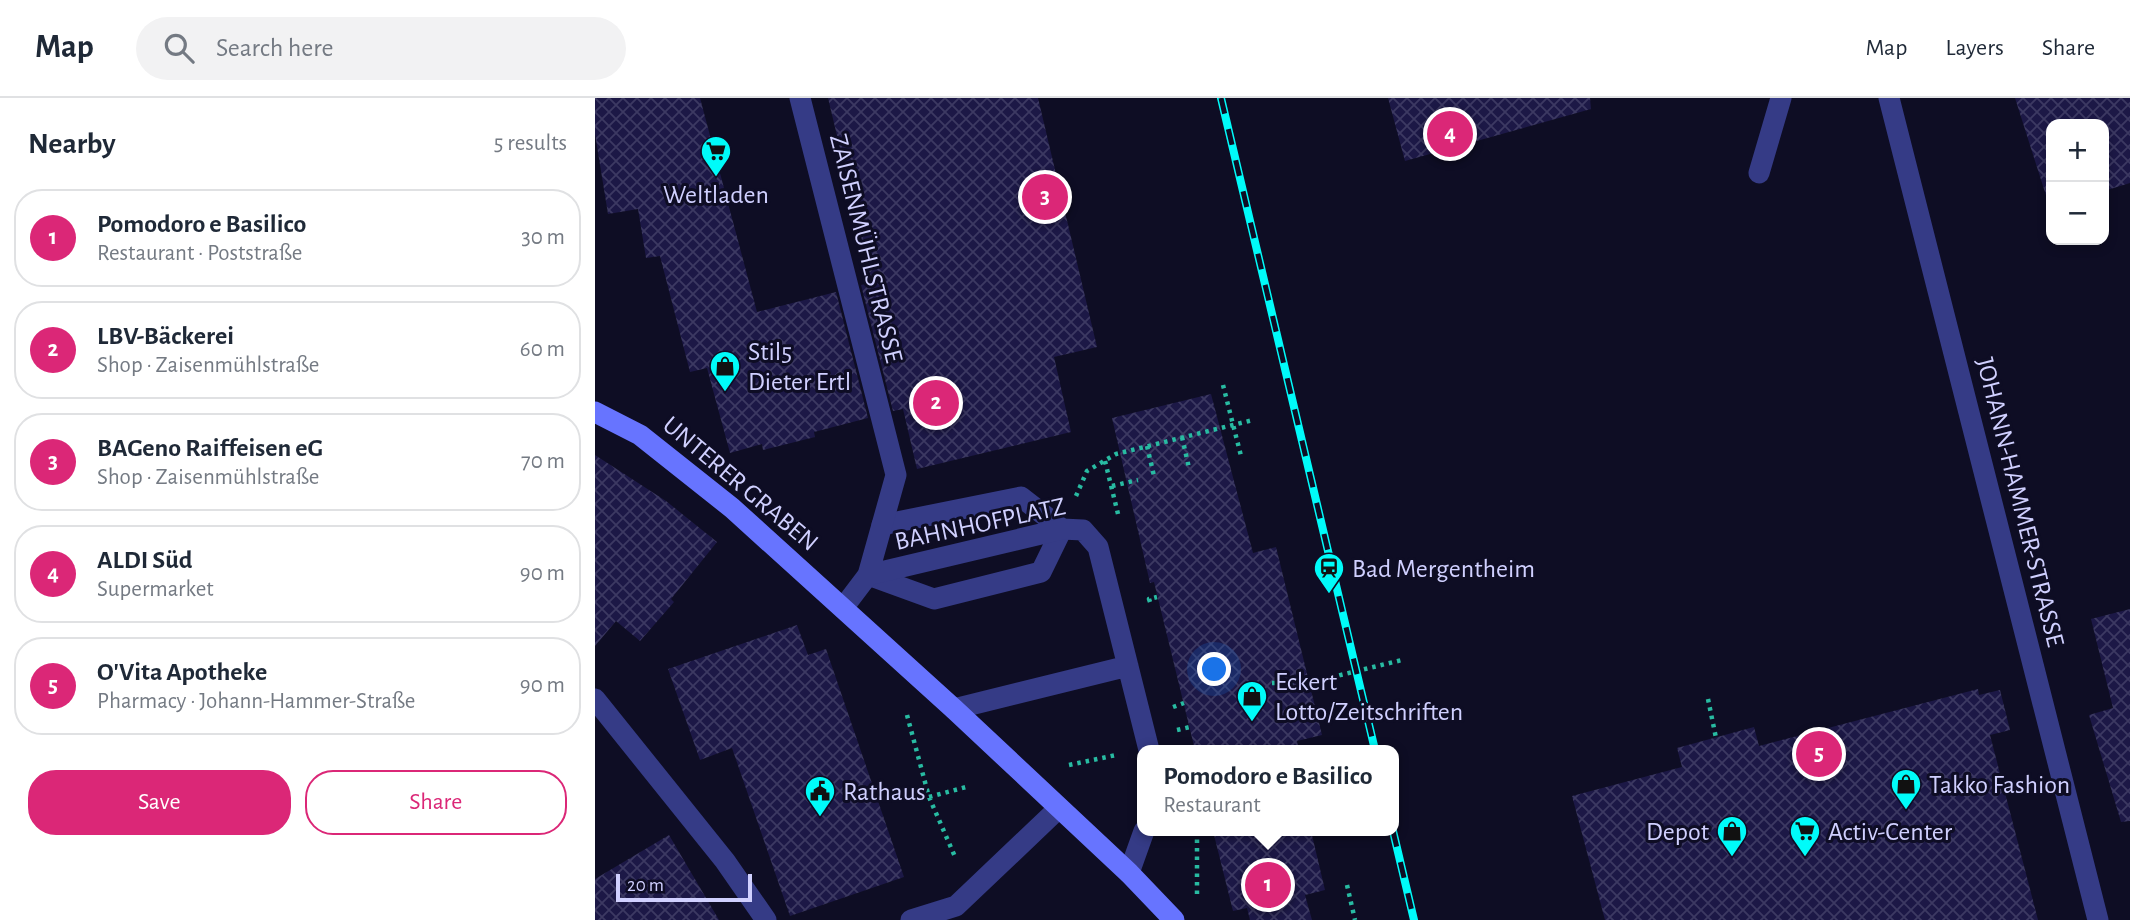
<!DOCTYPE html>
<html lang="en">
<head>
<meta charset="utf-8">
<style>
	:root { --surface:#fff; --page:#f2f2f3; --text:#1f2937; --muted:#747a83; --line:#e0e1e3; --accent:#db2777 }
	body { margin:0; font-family:"Alegreya Sans",sans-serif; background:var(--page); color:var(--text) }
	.controls { position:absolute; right:21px; top:21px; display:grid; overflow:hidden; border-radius:14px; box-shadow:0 4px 10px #0003 }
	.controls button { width:63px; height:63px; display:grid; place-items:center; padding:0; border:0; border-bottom:2px solid var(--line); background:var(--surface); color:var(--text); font:35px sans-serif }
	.scale { position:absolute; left:21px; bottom:18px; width:136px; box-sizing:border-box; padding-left:7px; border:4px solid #d0d0ff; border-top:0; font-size:19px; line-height:24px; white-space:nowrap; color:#d0d0ff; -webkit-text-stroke:5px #0e0d24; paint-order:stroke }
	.you { position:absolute; left:620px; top:572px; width:24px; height:24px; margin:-18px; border:5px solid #fff; border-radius:50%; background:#1a73e8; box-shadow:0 0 0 10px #1a73e833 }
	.badge { display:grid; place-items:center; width:46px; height:46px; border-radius:50%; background:var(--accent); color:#fff; font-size:23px; font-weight:700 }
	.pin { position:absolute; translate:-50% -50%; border:4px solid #fff; box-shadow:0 2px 7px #0006 }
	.popup { position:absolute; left:542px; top:647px; width:262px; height:91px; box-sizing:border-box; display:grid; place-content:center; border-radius:14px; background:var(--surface); filter:drop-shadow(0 2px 5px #0005); font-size:23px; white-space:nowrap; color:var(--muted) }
	.popup b { font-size:26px; color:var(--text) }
	.popup::after { content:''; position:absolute; left:50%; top:100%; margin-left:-14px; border:14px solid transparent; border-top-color:var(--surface) }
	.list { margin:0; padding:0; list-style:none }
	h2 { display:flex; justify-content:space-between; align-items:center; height:91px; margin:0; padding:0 28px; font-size:30px }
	h2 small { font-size:23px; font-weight:400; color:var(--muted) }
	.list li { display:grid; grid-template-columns:46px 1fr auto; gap:21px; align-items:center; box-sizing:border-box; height:98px; margin:0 14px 14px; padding:0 14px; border:2px solid var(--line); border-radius:28px }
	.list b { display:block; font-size:26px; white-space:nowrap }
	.list p { margin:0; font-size:23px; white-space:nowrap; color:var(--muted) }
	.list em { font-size:23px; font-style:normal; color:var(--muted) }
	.actions { display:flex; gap:14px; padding:21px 28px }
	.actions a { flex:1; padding:16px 0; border:2px solid var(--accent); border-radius:28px; text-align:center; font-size:24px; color:var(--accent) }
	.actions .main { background:var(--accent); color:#fff }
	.icon { flex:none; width:38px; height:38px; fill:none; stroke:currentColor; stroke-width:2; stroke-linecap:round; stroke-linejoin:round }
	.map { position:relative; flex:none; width:1535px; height:822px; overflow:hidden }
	header { display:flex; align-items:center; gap:42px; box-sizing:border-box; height:98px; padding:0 35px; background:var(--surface); border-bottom:2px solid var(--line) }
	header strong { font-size:33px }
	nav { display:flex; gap:38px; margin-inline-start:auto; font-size:24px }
	.search { width:490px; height:63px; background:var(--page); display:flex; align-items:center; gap:18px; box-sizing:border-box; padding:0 24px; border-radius:38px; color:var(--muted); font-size:26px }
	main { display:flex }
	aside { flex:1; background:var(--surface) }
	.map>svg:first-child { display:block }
</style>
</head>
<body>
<header>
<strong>Map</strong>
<div class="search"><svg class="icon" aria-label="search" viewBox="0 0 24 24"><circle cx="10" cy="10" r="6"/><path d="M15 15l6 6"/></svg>Search here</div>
<nav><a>Map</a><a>Layers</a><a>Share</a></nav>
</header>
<main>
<aside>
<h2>Nearby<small>5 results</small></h2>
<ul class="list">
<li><span class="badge">1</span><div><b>Pomodoro e Basilico</b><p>Restaurant · Poststraße</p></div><em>30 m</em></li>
<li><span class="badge">2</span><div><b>LBV-Bäckerei</b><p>Shop · Zaisenmühlstraße</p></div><em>60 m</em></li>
<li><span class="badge">3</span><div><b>BAGeno Raiffeisen eG</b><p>Shop · Zaisenmühlstraße</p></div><em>70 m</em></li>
<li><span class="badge">4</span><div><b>ALDI Süd</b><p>Supermarket</p></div><em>90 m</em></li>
<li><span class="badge">5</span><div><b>O'Vita Apotheke</b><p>Pharmacy · Johann-Hammer-Straße</p></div><em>90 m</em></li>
</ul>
<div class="actions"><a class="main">Save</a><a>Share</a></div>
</aside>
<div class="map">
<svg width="1535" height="822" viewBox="0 0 1535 822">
	<defs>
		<pattern id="building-cross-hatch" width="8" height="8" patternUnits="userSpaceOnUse" patternTransform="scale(1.75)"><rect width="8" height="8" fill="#1c1846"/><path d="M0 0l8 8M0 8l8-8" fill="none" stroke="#3c3962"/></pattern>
	</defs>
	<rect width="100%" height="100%" fill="#0e0d24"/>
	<!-- building -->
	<path fill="url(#building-cross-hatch)" d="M 0,0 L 105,0 L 162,214 L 241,194 L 273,320 L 219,334 L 220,339 L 168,352 L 167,346 L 135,355 L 112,270 L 95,274 L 65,158 L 51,160 L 43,111 L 13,116 L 0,36 Z
		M 233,0 L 443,0 L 502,249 L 459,259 L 476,334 L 322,371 L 308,311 L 298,313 L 266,187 L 277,184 Z
		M 793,0 L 995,0 L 996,11 L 810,63 Z
		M 1420,0 L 1535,0 L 1535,85 L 1509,93 L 1509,26 L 1456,26 L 1455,110 Z
		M 616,296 L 658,455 L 681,449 L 727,637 L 702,643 L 704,652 L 600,652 L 559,484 L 555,485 L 517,320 Z
		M 0,357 L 71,403 L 122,444 L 76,501 L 79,504 L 45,543 L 21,523 L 0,548 Z
		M 1535,511 L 1535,723 L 1526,724 L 1494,617 L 1518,610 L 1496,521 Z
		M 202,527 L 213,557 L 231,551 L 309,779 L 195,818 L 137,650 L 105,662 L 73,571 Z
		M 1383,591 L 1384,597 L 1405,592 L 1415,632 L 1395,637 L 1443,822 L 1010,822 L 977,698 L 1087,669 L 1082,650 L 1159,629 L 1164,648 Z
		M 618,733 L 716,733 L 730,792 L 710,797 L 717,822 L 655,822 L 652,810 L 638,813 Z
		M 74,737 L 124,822 L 0,822 L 0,781 Z"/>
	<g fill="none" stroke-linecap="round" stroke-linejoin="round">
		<!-- path -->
		<path stroke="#28bba2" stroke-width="4.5" stroke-dasharray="3.5 5" stroke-linecap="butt" d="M 628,287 L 646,358
			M 587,339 L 594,370
			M 552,348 L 559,378
			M 510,363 L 524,420
			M 517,388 L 543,382
			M 481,398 L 492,373 L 521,356 L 658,322
			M 555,504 L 554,501 L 562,499
			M 677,585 L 717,584 L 807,562
			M 1113,601 L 1121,640
			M 578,609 L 589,605
			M 312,617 L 334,699 L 361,761
			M 582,632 L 595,629
			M 474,667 L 521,657
			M 334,699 L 375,688
			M 602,733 L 602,797
			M 752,787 L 760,822"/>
		<!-- lane -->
		<path stroke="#353b86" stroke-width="21" d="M 1164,75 L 1186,0
			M 273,477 L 339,501 L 446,474 L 467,431 L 426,399 L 287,427
			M 0,601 L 130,763 L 171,822"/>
		<!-- street -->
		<path stroke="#353b86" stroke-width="21" d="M 205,0 L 301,377 L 273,477 L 248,510
			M 1294,0 L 1503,822
			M 273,477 L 467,431 L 488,432 L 503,449 L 554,652
			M 359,611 L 533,568
			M 534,775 L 549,733
			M 316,822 L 361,808 L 464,710"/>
		<!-- secondary -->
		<path stroke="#6774ff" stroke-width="21" d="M 0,314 L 45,337 L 137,410 L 359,611 L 534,775 L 579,822"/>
		<!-- rail casing -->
		<g stroke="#00fbf9" stroke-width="8">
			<path id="rail" d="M 626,0 L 780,652
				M 798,733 L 819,822"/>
		</g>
		<!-- rail -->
		<use href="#rail" stroke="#0e0d24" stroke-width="5" stroke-dasharray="16" stroke-linecap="butt"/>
	</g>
	<!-- icons -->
	<defs>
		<g id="supermarket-pin" transform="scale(1.575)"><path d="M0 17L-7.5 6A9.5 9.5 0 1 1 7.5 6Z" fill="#00fbf9" stroke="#0e0d24"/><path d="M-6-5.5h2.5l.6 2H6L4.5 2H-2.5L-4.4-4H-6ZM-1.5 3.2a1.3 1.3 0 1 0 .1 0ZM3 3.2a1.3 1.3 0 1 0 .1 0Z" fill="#111"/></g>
		<g id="shop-pin" transform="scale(1.575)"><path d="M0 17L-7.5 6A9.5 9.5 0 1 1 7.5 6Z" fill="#00fbf9" stroke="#0e0d24"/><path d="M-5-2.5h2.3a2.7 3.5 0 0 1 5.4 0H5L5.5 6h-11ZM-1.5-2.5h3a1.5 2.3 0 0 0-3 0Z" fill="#111"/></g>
		<g id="station-pin" transform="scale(1.575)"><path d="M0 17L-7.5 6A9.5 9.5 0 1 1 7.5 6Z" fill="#00fbf9" stroke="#0e0d24"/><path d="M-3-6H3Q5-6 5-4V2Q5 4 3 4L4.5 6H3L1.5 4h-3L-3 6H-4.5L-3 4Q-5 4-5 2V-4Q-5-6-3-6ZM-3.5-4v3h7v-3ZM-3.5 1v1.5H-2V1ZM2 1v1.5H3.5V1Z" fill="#111"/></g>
		<g id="civic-pin" transform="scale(1.575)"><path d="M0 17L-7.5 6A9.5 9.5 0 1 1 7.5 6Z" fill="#00fbf9" stroke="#0e0d24"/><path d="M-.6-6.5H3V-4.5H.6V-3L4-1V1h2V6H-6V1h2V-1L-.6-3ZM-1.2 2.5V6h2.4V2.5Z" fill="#111"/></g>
	</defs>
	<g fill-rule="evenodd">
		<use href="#supermarket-pin" x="121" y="53"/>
		<use href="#shop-pin" x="130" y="268"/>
		<use href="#station-pin" x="734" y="470"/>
		<use href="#shop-pin" x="657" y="598"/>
		<use href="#shop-pin" x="1311" y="686"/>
		<use href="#civic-pin" x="225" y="693"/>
		<use href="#shop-pin" x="1137" y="733"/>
		<use href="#supermarket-pin" x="1210" y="733"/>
	</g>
	<g text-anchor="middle" stroke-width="6" stroke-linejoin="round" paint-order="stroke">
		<!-- poi labels -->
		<g font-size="26" fill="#d0d0ff" stroke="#0e0d24" text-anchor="start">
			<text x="121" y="105" text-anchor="middle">Weltladen</text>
			<text x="153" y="262">Stil5<tspan x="153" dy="30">Dieter Ertl</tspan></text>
			<text x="757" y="479">Bad Mergentheim</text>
			<text x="680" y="592">Eckert<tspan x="680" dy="30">Lotto/Zeitschriften</tspan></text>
			<text x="1334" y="695">Takko Fashion</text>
			<text x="248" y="702">Rathaus</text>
			<text x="1114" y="742" text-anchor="end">Depot</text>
			<text x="1233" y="742">Activ-Center</text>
		</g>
		<!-- street labels -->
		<g font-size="26" fill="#d0d0ff" stroke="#0e0d24">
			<text transform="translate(272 150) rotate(76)" y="9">ZAISENMÜHLSTRASSE</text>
			<text transform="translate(146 385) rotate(40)" y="9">UNTERER GRABEN</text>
			<text transform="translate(1426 404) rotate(76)" y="9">JOHANN-HAMMER-STRASSE</text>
			<text transform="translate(385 425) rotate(-12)" y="9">BAHNHOFPLATZ</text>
		</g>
	</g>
</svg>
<div class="controls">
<button>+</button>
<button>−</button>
</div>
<div class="scale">20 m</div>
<div class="you"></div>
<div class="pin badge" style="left:673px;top:787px">1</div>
<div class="popup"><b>Pomodoro e Basilico</b>Restaurant</div>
<div class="pin badge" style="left:341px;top:305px">2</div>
<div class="pin badge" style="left:450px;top:99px">3</div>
<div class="pin badge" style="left:855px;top:36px">4</div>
<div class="pin badge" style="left:1224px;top:656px">5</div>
</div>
</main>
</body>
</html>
